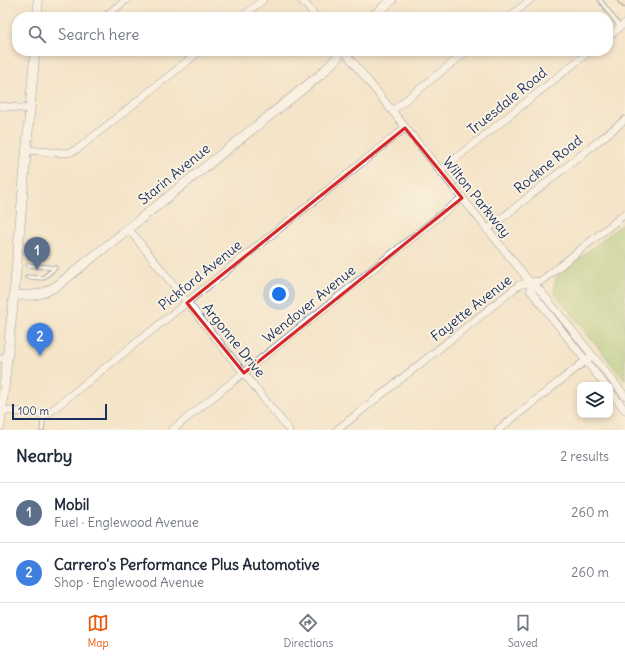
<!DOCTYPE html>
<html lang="en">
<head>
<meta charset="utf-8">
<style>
	:root { --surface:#fff; --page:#f2f2f3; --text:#1f2937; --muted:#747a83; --line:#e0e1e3; --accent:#ea580c }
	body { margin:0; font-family:Delius,sans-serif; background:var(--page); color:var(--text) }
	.controls { position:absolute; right:12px; bottom:12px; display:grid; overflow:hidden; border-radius:8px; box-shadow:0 2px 6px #0003 }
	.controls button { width:36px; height:36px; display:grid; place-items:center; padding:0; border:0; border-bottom:1px solid var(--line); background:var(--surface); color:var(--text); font:20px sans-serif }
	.scale { position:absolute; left:12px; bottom:10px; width:95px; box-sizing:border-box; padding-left:4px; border:2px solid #1b2f5e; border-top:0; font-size:11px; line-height:14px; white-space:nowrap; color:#1b2f5e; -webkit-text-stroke:3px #fcf5e5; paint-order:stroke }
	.you { position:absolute; left:279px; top:294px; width:14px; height:14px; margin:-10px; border:3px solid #fff; border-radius:50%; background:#1a73e8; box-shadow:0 0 0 6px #1a73e833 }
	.badge { display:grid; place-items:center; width:26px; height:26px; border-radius:50%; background:var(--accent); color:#fff; font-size:13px; font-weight:700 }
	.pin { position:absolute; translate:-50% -33px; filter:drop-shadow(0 1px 2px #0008) }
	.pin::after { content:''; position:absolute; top:21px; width:14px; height:12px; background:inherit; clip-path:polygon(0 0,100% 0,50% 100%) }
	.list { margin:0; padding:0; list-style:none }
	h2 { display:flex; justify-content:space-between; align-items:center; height:52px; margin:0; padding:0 16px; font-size:17px }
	h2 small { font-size:13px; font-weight:400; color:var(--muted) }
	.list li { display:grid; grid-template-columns:26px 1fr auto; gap:12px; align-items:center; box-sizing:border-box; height:60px; padding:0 16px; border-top:1px solid var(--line) }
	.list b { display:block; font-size:15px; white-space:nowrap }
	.list p { margin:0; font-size:13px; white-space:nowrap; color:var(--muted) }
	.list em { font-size:13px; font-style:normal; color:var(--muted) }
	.icon { flex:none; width:22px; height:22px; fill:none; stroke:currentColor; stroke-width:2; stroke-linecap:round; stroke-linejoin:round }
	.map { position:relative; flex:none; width:625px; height:430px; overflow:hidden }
	.search { position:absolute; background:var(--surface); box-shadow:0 2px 6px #0003; left:12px; right:12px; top:12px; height:44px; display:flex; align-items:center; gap:10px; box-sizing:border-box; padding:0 14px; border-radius:16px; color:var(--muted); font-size:15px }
	.sheet { height:172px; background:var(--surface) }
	nav { display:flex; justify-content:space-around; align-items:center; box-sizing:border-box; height:56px; border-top:1px solid var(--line); background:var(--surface); font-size:11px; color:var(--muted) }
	nav a { display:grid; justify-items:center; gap:2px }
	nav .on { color:var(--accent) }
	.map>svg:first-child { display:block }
</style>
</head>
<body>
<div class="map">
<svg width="625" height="430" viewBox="0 0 625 430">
	<rect width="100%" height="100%" fill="#fcf5e5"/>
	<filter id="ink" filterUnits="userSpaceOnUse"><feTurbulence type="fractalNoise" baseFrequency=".025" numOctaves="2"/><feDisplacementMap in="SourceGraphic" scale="8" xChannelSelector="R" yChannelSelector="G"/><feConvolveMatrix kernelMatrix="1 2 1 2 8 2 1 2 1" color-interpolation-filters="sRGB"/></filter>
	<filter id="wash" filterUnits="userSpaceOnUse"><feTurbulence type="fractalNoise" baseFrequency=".012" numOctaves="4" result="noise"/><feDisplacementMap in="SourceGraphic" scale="16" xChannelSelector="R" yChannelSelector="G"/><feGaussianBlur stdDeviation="0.9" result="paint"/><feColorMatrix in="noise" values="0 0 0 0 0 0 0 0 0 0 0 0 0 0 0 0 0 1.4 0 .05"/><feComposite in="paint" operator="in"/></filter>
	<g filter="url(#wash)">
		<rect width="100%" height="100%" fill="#f4e4c8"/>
		<!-- green -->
		<path fill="#a1c772" stroke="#5e7b68" d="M 625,222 L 625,381 L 554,292 L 556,277 Z"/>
	</g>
	<g filter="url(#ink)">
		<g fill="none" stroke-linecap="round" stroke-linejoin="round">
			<!-- service casing -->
			<g stroke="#3c4a6e" stroke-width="5">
				<path id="service" d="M 600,0 L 620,27
					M 28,265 L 55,268
					M 27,277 L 43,278 L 55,268
					M 42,430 L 44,414"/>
			</g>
			<!-- minor casing -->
			<g stroke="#3c4a6e" stroke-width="8">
				<path id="minor" d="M 302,0 L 316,17
					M 104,17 L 126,0
					M 242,17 L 263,0
					M 509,17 L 530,0
					M 608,37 L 625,23
					M 344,51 L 530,282 L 539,289 L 625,396
					M 0,106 L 30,109
					M 392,111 L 467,51
					M 26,150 L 65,153 C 71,153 74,151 79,148 L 200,51
					M 440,171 L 590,51
					M 128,228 L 289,430
					M 487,230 L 625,120
					M 530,282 L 530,290 L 605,385
					M 0,358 L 6,359
					M 610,391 L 625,410
					M 2,410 L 46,415 L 405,128
					M 172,430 L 462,198
					M 337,430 L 519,285 L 530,282 L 541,281 L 625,214
					M 498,430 L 589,358"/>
			</g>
			<!-- tertiary casing -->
			<g stroke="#3c4a6e" stroke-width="10">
				<path id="tertiary" d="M 38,17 L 38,0
					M 372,17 L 392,0
					M 14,295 C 34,296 40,296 58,285 L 320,75 L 338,57 L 340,51
					M 0,426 L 14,295 L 35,51"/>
			</g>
			<!-- secondary casing -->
			<g stroke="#3c4a6e" stroke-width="12">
				<path id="secondary" d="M 623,0 L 625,2"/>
			</g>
			<!-- service -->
			<use href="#service" stroke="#fff" stroke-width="3.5"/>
			<!-- minor -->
			<use href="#minor" stroke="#fff" stroke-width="7"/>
			<!-- tertiary -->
			<use href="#tertiary" stroke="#fff" stroke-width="9"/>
			<!-- secondary -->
			<use href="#secondary" stroke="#fde4d1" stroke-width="10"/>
		</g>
	</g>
	<!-- marked area -->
	<path d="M0 0H625V430H0ZM 405,128 L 462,198 L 244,373 L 187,303 Z" fill="#f4e4c8" fill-opacity=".55" fill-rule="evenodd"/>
	<path fill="none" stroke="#d62828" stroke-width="3" stroke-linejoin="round" d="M 405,128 L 462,198 L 244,373 L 187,303 Z"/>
	<g text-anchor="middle" stroke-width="3.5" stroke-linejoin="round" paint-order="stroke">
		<!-- street labels -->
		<g font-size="14" fill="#1b2f5e" stroke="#fcf5e5">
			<text transform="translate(507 101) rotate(-39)" y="5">Truesdale Road</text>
			<text transform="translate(548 164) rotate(-39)" y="5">Rockne Road</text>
			<text transform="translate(174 174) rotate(-39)" y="5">Starin Avenue</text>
			<text transform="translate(477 197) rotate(51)" y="5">Wilton Parkway</text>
			<text transform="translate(200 275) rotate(-39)" y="5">Pickford Avenue</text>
			<text transform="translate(309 304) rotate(-39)" y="5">Wendover Avenue</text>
			<text transform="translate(471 308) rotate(-38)" y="5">Fayette Avenue</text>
			<text transform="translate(234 340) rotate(51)" y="5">Argonne Drive</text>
		</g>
	</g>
</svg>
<div class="controls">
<button><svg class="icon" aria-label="layers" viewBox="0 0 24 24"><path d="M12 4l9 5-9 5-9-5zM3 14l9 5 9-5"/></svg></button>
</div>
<div class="scale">100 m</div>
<div class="you"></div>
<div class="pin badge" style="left:37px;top:270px;background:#5c6f8a">1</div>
<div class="pin badge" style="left:40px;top:356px;background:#3f7fe0">2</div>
<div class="search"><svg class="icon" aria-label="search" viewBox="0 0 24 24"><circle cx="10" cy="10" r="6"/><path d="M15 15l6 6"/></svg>Search here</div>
</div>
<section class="sheet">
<h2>Nearby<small>2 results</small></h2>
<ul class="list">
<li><span class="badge" style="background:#5c6f8a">1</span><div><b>Mobil</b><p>Fuel · Englewood Avenue</p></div><em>260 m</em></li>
<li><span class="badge" style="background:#3f7fe0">2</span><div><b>Carrero's Performance Plus Automotive</b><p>Shop · Englewood Avenue</p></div><em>260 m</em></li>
</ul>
</section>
<nav>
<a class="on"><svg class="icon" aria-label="map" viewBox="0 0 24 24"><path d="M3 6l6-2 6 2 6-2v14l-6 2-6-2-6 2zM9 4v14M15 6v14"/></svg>Map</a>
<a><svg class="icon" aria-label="directions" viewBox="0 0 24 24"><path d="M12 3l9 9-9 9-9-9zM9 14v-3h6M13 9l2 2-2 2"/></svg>Directions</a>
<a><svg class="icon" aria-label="saved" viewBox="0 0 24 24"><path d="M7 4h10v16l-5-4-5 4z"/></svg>Saved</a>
</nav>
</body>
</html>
